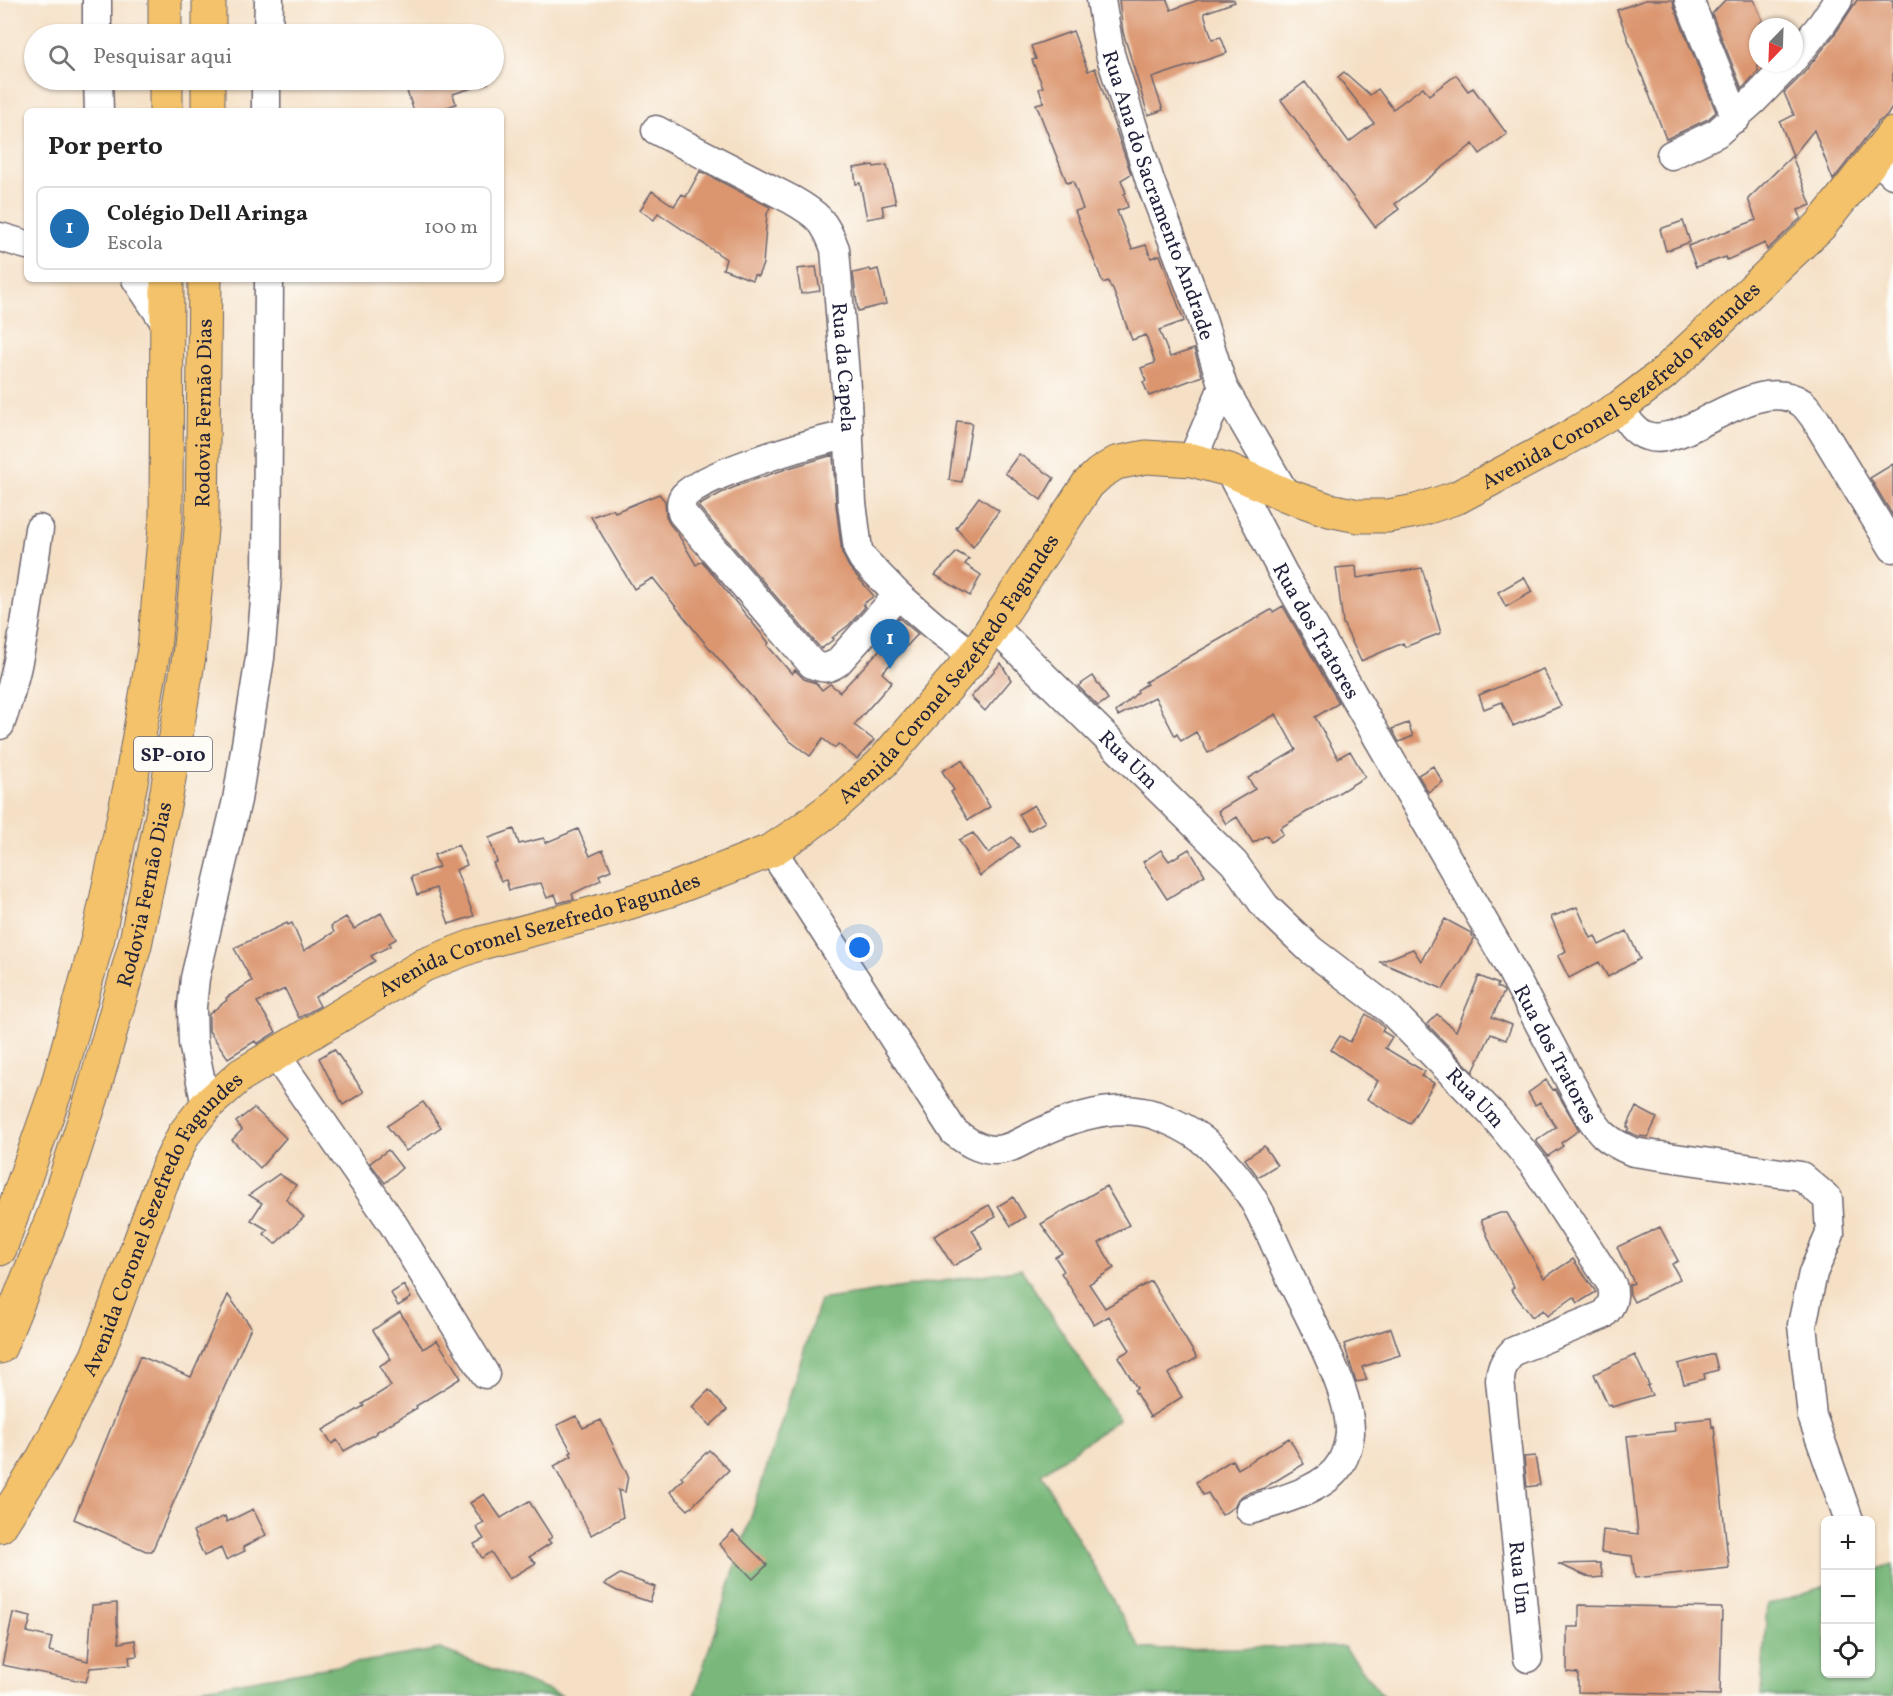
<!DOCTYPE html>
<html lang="pt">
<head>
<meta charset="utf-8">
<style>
	:root { --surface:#fff; --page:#f6f6f6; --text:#222; --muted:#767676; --line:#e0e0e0; --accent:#1f6fb2 }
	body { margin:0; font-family:Vollkorn,serif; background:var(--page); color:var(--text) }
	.controls { position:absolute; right:18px; bottom:18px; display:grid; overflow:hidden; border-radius:9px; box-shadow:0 2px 4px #0004 }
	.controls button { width:54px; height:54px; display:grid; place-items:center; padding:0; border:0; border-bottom:2px solid var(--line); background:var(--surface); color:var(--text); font:30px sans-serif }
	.compass { position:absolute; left:1749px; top:18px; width:54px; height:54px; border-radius:50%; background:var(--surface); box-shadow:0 2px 4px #0004; rotate:203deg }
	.you { position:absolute; left:860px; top:948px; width:21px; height:21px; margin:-15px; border:4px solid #fff; border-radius:50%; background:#1a73e8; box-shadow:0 0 0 9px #1a73e833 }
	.badge { display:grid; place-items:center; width:39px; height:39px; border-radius:50%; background:var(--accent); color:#fff; font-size:20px; font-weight:700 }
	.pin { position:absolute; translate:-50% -50px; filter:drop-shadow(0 2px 3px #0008) }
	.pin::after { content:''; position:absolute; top:32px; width:21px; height:18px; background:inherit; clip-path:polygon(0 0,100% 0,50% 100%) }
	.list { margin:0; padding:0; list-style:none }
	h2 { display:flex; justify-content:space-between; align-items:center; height:78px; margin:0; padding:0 24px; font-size:26px }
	h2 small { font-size:20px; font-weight:400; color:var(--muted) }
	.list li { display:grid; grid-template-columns:39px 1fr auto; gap:18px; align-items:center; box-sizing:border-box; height:84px; margin:0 12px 12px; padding:0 12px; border:2px solid var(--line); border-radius:9px }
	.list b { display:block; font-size:22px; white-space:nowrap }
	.list p { margin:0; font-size:20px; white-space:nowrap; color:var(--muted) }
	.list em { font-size:20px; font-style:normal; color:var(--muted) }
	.icon { flex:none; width:33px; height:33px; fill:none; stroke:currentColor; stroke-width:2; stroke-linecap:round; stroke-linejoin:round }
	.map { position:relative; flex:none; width:1893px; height:1696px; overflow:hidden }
	.search { position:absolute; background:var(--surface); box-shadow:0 2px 4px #0004; left:24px; top:24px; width:480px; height:66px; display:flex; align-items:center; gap:15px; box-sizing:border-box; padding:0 21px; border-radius:33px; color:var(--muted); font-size:22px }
	.panel { position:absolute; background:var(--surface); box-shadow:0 2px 4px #0004; left:24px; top:108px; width:480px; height:174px; border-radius:9px }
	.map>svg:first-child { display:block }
</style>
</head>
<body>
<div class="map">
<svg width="1893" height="1696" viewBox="0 0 1893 1696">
	<rect width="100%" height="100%" fill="#fdfcf7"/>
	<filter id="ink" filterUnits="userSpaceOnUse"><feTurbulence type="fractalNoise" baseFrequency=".0167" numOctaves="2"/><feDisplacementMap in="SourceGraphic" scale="12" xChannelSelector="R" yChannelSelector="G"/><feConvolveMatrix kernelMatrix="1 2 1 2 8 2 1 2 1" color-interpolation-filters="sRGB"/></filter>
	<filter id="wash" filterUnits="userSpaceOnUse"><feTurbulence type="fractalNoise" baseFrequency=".008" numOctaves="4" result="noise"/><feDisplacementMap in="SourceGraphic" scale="24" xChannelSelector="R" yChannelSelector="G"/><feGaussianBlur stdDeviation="1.35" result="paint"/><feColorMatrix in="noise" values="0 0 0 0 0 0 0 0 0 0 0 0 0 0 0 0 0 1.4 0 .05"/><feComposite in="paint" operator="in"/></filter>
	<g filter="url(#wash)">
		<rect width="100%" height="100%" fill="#f5e0c6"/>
		<!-- forest -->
		<path fill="#79b87a" stroke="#4e6d5a" stroke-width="1.5" d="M 1021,1269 L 1119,1419 L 1041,1474 L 1141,1649 L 1344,1647 L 1383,1696 L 694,1696 L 820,1300 Z
			M 1893,1564 L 1893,1696 L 1761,1696 L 1767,1605 L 1825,1586 L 1826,1674 L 1870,1674 L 1871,1571 Z
			M 440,1649 L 563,1696 L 156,1696 Z"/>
		<g id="blocks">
			<!-- building -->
			<path fill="#db966f" d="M 1119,0 L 1167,0 L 1171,10 L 1198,0 L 1234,0 L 1235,2 L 1204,13 L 1212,39 L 1221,37 L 1227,53 L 1152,78 L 1163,110 L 1148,115 L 1123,32 Z
				M 1645,0 L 1673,0 L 1674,6 L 1716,112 L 1708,119 L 1666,139 L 1617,10 Z
				M 1725,0 L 1754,0 L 1763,21 L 1758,26 L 1758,71 L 1742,89 L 1712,14 Z
				M 1857,0 L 1893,0 L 1893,106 L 1887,116 L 1878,122 L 1833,180 L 1814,130 L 1793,156 L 1780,122 L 1794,115 L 1784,93 L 1802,75 L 1835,34 Z
				M 1073,31 L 1088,71 L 1095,68 L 1131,174 L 1121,180 L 1126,193 L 1124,194 L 1128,207 L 1117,211 L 1132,249 L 1146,245 L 1151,258 L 1160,255 L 1184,321 L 1159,330 L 1170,357 L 1194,349 L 1202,376 L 1149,396 L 1143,382 L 1146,381 L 1141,368 L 1155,363 L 1146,335 L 1132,340 L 1112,287 L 1111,288 L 1108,281 L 1103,283 L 1075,211 L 1083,209 L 1073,181 L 1067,183 L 1036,104 L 1044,102 L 1039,89 L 1043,87 L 1032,60 L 1036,59 L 1031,46 Z
				M 1344,72 L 1370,95 L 1378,89 L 1393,109 L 1423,87 L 1429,95 L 1456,75 L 1468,91 L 1473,88 L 1507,134 L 1480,154 L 1473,144 L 1395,204 L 1399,209 L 1375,227 L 1281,100 L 1305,82 L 1349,142 L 1374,123 L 1338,77 Z
				M 403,80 L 487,80 L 488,83 L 453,94 L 456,104 L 444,108 L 445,111 L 414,111 Z
				M 1792,156 L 1811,205 L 1798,210 L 1801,218 L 1767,250 L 1765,243 L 1727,260 L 1726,257 L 1696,267 L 1688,246 L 1756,220 L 1748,199 Z
				M 873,165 L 874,167 L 887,165 L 896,203 L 882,206 L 884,216 L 867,219 L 860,183 L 856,184 L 854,168 Z
				M 700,171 L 770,207 L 767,214 L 763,264 L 758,276 L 754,275 L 752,280 L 723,269 L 726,259 L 658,213 L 654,220 L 640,210 L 652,191 L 674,206 L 682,194 L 686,197 Z
				M 1683,221 L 1690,242 L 1666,251 L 1660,229 Z
				M 816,267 L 820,291 L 801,294 L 797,269 Z
				M 870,269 L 871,271 L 878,269 L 886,304 L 858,311 L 853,273 Z
				M 957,421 L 972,423 L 962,482 L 949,480 Z
				M 1019,454 L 1054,478 L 1041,500 L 1005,473 Z
				M 833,455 L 836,505 L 842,553 L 849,567 L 874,596 L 863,604 L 865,607 L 849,625 L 832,638 L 834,639 L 821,649 L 698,506 L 721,493 L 742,484 L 792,467 Z
				M 1893,464 L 1893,516 L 1870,478 Z
				M 659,494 L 665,501 L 666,516 L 669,523 L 678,534 L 696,565 L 702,561 L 769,643 L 767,645 L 792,674 L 795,670 L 804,679 L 816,683 L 822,690 L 830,684 L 840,692 L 888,641 L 883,636 L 899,618 L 918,634 L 882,673 L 892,682 L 854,725 L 874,740 L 857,759 L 838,744 L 835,748 L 823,739 L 810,756 L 790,741 L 699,636 L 653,578 L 634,589 L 591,517 L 613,509 L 615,512 Z
				M 979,497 L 999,511 L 973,547 L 956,528 Z
				M 957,552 L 969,559 L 965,564 L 981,575 L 970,596 L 935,575 Z
				M 1356,566 L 1357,578 L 1422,568 L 1441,633 L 1405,647 L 1403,643 L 1361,661 L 1343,623 L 1336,568 Z
				M 1524,577 L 1532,592 L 1506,607 L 1498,592 Z
				M 1283,606 L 1339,703 L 1315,717 L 1338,758 L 1350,751 L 1365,777 L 1280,828 L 1283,834 L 1271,842 L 1267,835 L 1253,843 L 1237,817 L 1226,824 L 1218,811 L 1255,789 L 1248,778 L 1296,750 L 1276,714 L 1208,753 L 1196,732 L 1181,741 L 1177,734 L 1175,736 L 1155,697 L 1118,716 L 1116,712 L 1138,692 L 1137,690 L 1147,684 L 1145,682 L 1271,610 L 1273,612 Z
				M 1001,663 L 1011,680 L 985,711 L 971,697 Z
				M 1543,669 L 1561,706 L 1513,726 L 1502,702 L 1484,709 L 1479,695 Z
				M 1093,676 L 1108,699 L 1098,706 L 1078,686 Z
				M 1408,723 L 1413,736 L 1399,742 L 1392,729 Z
				M 962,760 L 990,807 L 968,820 L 951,792 L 954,790 L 942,771 Z
				M 1433,766 L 1443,782 L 1428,792 L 1418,775 Z
				M 1034,805 L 1045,822 L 1029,831 L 1019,814 Z
				M 514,829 L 519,844 L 544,838 L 545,843 L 578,829 L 590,856 L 603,850 L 611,870 L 599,875 L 601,880 L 572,894 L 574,899 L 558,903 L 555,894 L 547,898 L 541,883 L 509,890 L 506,880 L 501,881 L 493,863 L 497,862 L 489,838 Z
				M 973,833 L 988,853 L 1012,837 L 1019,846 L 980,876 L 959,840 Z
				M 458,845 L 467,865 L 456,870 L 474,916 L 449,924 L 436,888 L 417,895 L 411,877 L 439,867 L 434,855 Z
				M 1189,849 L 1205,875 L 1167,899 L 1143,862 L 1161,850 L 1169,861 Z
				M 1577,907 L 1591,938 L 1595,936 L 1599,945 L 1627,931 L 1640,959 L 1608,977 L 1599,962 L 1569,978 L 1558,956 L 1566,951 L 1551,917 Z
				M 381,913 L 396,939 L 389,943 L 390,946 L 371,956 L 375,961 L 315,997 L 320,1006 L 299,1018 L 285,989 L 257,1002 L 276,1032 L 257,1044 L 255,1041 L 228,1058 L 209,1031 L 209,1014 L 227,1000 L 226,998 L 252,981 L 234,948 L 287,923 L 288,925 L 292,923 L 304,951 L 334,932 L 331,926 L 346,917 L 354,929 Z
				M 1445,919 L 1471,933 L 1474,939 L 1443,989 L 1380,962 L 1413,949 L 1421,961 Z
				M 1479,976 L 1498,984 L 1497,987 L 1503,990 L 1504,992 L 1492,1017 L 1512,1025 L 1506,1040 L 1491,1034 L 1473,1072 L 1427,1024 L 1437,1014 L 1456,1031 Z
				M 1366,1014 L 1379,1023 L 1384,1028 L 1382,1031 L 1392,1037 L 1385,1048 L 1425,1072 L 1421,1076 L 1434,1083 L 1410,1124 L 1367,1099 L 1378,1081 L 1331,1050 L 1340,1036 L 1350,1042 Z
				M 334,1049 L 364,1092 L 343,1105 L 319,1058 Z
				M 1546,1080 L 1553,1090 L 1555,1089 L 1579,1130 L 1561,1143 L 1563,1146 L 1548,1156 L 1536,1141 L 1556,1127 L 1540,1102 L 1535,1105 L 1528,1093 Z
				M 423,1102 L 441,1127 L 406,1151 L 387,1126 Z
				M 1636,1107 L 1657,1118 L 1648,1137 L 1638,1136 L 1627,1131 L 1629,1128 L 1627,1127 Z
				M 254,1108 L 286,1138 L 260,1168 L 232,1140 L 242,1130 L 236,1122 Z
				M 1264,1146 L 1277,1165 L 1258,1177 L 1245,1159 Z
				M 388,1150 L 402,1168 L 385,1183 L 370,1163 Z
				M 279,1174 L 296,1185 L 286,1199 L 304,1217 L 275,1244 L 264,1234 L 268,1230 L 251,1220 L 262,1203 L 249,1195 Z
				M 1106,1186 L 1129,1225 L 1099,1243 L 1114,1268 L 1089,1284 L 1105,1308 L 1151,1281 L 1197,1358 L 1168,1374 L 1182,1397 L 1150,1417 L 1134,1390 L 1137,1388 L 1118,1357 L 1130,1350 L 1109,1316 L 1094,1325 L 1061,1273 L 1064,1271 L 1055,1257 L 1062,1253 L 1041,1224 Z
				M 1013,1197 L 1025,1217 L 1011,1226 L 998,1206 Z
				M 989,1205 L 996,1217 L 972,1230 L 983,1249 L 953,1266 L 934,1236 Z
				M 1500,1213 L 1507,1213 L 1544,1278 L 1573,1259 L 1596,1292 L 1578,1303 L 1574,1297 L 1547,1316 L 1543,1310 L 1532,1317 L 1511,1289 L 1514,1287 L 1492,1247 L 1481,1220 Z
				M 1660,1227 L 1678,1261 L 1672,1264 L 1680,1279 L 1634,1302 L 1630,1294 L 1629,1285 L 1634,1283 L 1617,1247 Z
				M 404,1285 L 411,1298 L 398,1306 L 391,1293 Z
				M 228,1295 L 251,1327 L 152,1551 L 146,1551 L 74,1519 L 140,1356 L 191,1377 Z
				M 400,1312 L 423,1349 L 437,1340 L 461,1378 L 416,1406 L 417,1408 L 376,1432 L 377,1433 L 344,1451 L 337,1440 L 332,1444 L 323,1430 L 364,1406 L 362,1404 L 391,1386 L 379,1366 L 391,1359 L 373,1330 Z
				M 1391,1328 L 1400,1355 L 1362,1367 L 1367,1380 L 1356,1382 L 1344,1344 Z
				M 1714,1354 L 1718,1370 L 1704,1374 L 1705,1379 L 1684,1384 L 1678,1364 Z
				M 1635,1355 L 1649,1385 L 1647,1386 L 1652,1395 L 1612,1407 L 1611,1404 L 1608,1405 L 1594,1374 Z
				M 709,1390 L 727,1410 L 710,1426 L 692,1407 Z
				M 576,1416 L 583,1428 L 601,1420 L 628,1476 L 625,1492 L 618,1490 L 623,1517 L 591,1535 L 554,1466 L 572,1456 L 570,1453 L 572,1452 L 557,1425 Z
				M 1711,1418 L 1712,1427 L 1714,1426 L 1729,1568 L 1635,1578 L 1632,1556 L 1601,1552 L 1603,1530 L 1638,1534 L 1627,1436 L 1675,1431 L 1674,1422 Z
				M 1289,1438 L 1304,1464 L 1264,1488 L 1245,1494 L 1238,1499 L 1234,1507 L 1222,1515 L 1208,1493 L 1203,1495 L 1196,1482 L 1232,1460 L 1238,1469 Z
				M 709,1450 L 729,1470 L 688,1510 L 670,1492 L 683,1479 L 681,1477 Z
				M 1535,1456 L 1540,1485 L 1527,1487 L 1524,1457 Z
				M 484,1494 L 501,1518 L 529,1501 L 552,1537 L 548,1540 L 551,1543 L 529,1557 L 536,1563 L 509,1579 L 491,1552 L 482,1558 L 474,1544 L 484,1539 L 476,1527 L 484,1523 L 470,1503 Z
				M 253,1509 L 266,1535 L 243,1547 L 245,1551 L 226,1560 L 221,1548 L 204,1556 L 193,1531 L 225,1516 L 227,1522 Z
				M 733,1531 L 767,1565 L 753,1579 L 719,1544 Z
				M 1600,1563 L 1603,1577 L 1591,1578 L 1558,1564 Z
				M 620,1574 L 655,1587 L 650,1602 L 617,1591 L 604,1584 Z
				M 117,1603 L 117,1622 L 119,1643 L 135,1640 L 137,1656 L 129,1657 L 130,1665 L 90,1668 L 86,1682 L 2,1665 L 13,1613 L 31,1617 L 27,1632 L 52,1638 L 49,1651 L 88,1661 L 92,1605 Z
				M 1579,1605 L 1722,1608 L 1720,1695 L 1578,1692 L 1578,1673 L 1567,1672 L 1567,1627 L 1579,1627 Z"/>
		</g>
	</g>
	<g filter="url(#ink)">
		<use href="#blocks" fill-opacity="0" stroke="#6c646c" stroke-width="1.5"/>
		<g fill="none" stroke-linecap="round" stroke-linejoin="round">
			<!-- minor casing -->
			<g stroke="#6c646c" stroke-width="31">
				<g id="minor">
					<path d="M 97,0 L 97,34"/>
					<path id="s1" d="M 1101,0 L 1110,54 L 1150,181 L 1197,304 L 1223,387 L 1286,495"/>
					<path d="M 1689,0 L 1736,118"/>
					<path d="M 268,34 L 269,0"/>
					<path d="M 1794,58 L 1822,24 L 1838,0"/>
					<path d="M 98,80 L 99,111"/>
					<path d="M 266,111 L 266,80"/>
					<path id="s2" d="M 656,130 L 792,200 C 818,215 825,221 835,249 L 847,401 L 852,503 L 858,550 L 863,559 L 898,595 L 935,627 L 974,656"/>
					<path d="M 1671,155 L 1717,133 L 1754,100 L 1790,63"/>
					<path d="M 1875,157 L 1893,174"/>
					<path d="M 0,237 L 27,245"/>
					<path d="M 136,279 L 168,327"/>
					<path d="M 1620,407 C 1627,419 1633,432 1647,436 C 1658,440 1669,436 1679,433 C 1714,420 1766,378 1802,403 C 1807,407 1810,412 1814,417 L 1893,548"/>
					<path d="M 849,435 C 816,441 704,473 684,496 C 680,501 681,507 682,513 L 812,664 C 823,669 828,669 838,662 L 898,595"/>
					<path d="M 1192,460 L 1223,387"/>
					<path id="s3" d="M 1229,470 L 1283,573 L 1504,957 L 1584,1108 C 1600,1133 1605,1140 1633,1152 L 1801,1176 L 1828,1199 L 1830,1234 L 1813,1273 L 1802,1325 L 1812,1416 L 1849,1520"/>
					<path id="s4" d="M 994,627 L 1234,863 L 1265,906 L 1290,930 L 1311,950 L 1390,1010 L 1492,1114 L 1534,1165 L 1612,1285 C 1615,1299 1612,1305 1603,1315 L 1514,1351 C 1505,1360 1501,1367 1500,1380 L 1528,1658"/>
					<path d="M 0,725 C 23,662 29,595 39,529"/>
					<path d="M 772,850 L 954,1132 C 966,1141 979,1150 995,1150 C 1011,1150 1023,1140 1037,1134 C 1072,1117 1116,1102 1155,1115 C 1177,1123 1201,1135 1216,1153 C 1229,1167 1246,1186 1255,1203 C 1269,1228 1279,1255 1292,1281 C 1310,1319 1351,1391 1350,1433 C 1349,1443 1346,1454 1341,1463 C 1326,1490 1278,1501 1250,1510"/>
					<path d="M 275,1054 L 393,1224 L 485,1374"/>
					<path d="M 206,1106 L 193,1043 L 192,1007 L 195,978 L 237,800 L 260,658 L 267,577 L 269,279"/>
				</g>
			</g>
			<!-- major casing -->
			<g stroke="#6c646c" stroke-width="35">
				<g id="major">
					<path id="s5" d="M 0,1526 L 41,1462 L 97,1356 L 167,1169 L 184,1134 L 206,1106 L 241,1075 L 424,965 L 481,943 L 602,911 L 673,889 L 772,850 L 802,830 L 834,806 L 881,764 L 974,656 L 1088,484 L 1100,473 L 1116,463 L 1146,457 L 1192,460 L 1229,470 L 1286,495 L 1329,510 L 1358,516 L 1388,516 L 1416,511 L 1458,497 L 1559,443 L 1620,407 L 1663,374 L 1820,226 L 1893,134"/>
				</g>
			</g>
			<!-- highway casing -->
			<g stroke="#6c646c" stroke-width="35">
				<g id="highway">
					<path d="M 165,0 L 165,34"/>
					<path d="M 209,34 L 209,0"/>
					<path d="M 166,80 L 166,111"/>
					<path d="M 208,111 L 208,80"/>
					<path d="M 0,1249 L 57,1087 L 98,938 L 131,782 L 154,649 L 166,517 L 167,279"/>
					<path id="s6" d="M 0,1347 L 53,1216 L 92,1097 L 135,945 L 167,791 L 189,656 L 202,519 L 205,279"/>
				</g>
			</g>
			<!-- minor -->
			<use href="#minor" stroke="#fff" stroke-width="28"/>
			<!-- major -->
			<use href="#major" stroke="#f3c26a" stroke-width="33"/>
			<!-- highway -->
			<use href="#highway" stroke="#f3c26a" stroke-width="33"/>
		</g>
	</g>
	<g text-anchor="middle" stroke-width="4.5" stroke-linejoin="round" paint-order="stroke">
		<!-- shield labels -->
		<rect fill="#fdfcf7" stroke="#646373" stroke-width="1.5" x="134" y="737" width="78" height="34" rx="4.5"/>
		<g font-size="20" font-weight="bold" fill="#22223b">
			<text x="173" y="761">SP-010</text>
		</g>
		<!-- street labels -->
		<g font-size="21" fill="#22223b" stroke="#fdfcf7">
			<text dy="7" stroke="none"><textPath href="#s1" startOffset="204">Rua Ana do Sacramento Andrade</textPath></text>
			<text dy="7" stroke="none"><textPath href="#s2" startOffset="339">Rua da Capela</textPath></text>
			<text dy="7" stroke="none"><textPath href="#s5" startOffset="2174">Avenida Coronel Sezefredo Fagundes</textPath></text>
			<text dy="7" stroke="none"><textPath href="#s6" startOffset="962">Rodovia Fernão Dias</textPath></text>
			<text dy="7" stroke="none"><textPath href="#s3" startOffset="183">Rua dos Tratores</textPath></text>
			<text dy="7" stroke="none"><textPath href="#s5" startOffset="1353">Avenida Coronel Sezefredo Fagundes</textPath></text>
			<text dy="7" stroke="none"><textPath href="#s4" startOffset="189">Rua Um</textPath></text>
			<text dy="7" stroke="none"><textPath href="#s6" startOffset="476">Rodovia Fernão Dias</textPath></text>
			<text dy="7" stroke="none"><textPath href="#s5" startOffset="849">Avenida Coronel Sezefredo Fagundes</textPath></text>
			<text dy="7" stroke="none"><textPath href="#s3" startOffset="669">Rua dos Tratores</textPath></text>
			<text dy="7" stroke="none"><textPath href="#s4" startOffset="675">Rua Um</textPath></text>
			<text dy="7" stroke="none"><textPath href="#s5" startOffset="345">Avenida Coronel Sezefredo Fagundes</textPath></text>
			<text dy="7" stroke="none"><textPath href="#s4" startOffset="1268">Rua Um</textPath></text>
		</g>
	</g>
</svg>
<div class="controls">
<button>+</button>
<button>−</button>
<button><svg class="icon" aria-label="locate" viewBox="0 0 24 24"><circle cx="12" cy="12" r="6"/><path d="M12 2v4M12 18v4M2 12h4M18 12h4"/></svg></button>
</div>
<svg class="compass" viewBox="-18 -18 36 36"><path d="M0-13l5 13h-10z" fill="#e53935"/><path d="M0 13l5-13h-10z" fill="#767676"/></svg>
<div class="you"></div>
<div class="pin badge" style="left:890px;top:669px">1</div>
<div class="search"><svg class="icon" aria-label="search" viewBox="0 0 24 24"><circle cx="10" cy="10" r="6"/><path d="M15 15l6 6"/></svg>Pesquisar aqui</div>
<section class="panel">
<h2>Por perto<small></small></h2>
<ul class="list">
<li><span class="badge">1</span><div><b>Colégio Dell Aringa</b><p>Escola</p></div><em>100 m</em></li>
</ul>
</section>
</div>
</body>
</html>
